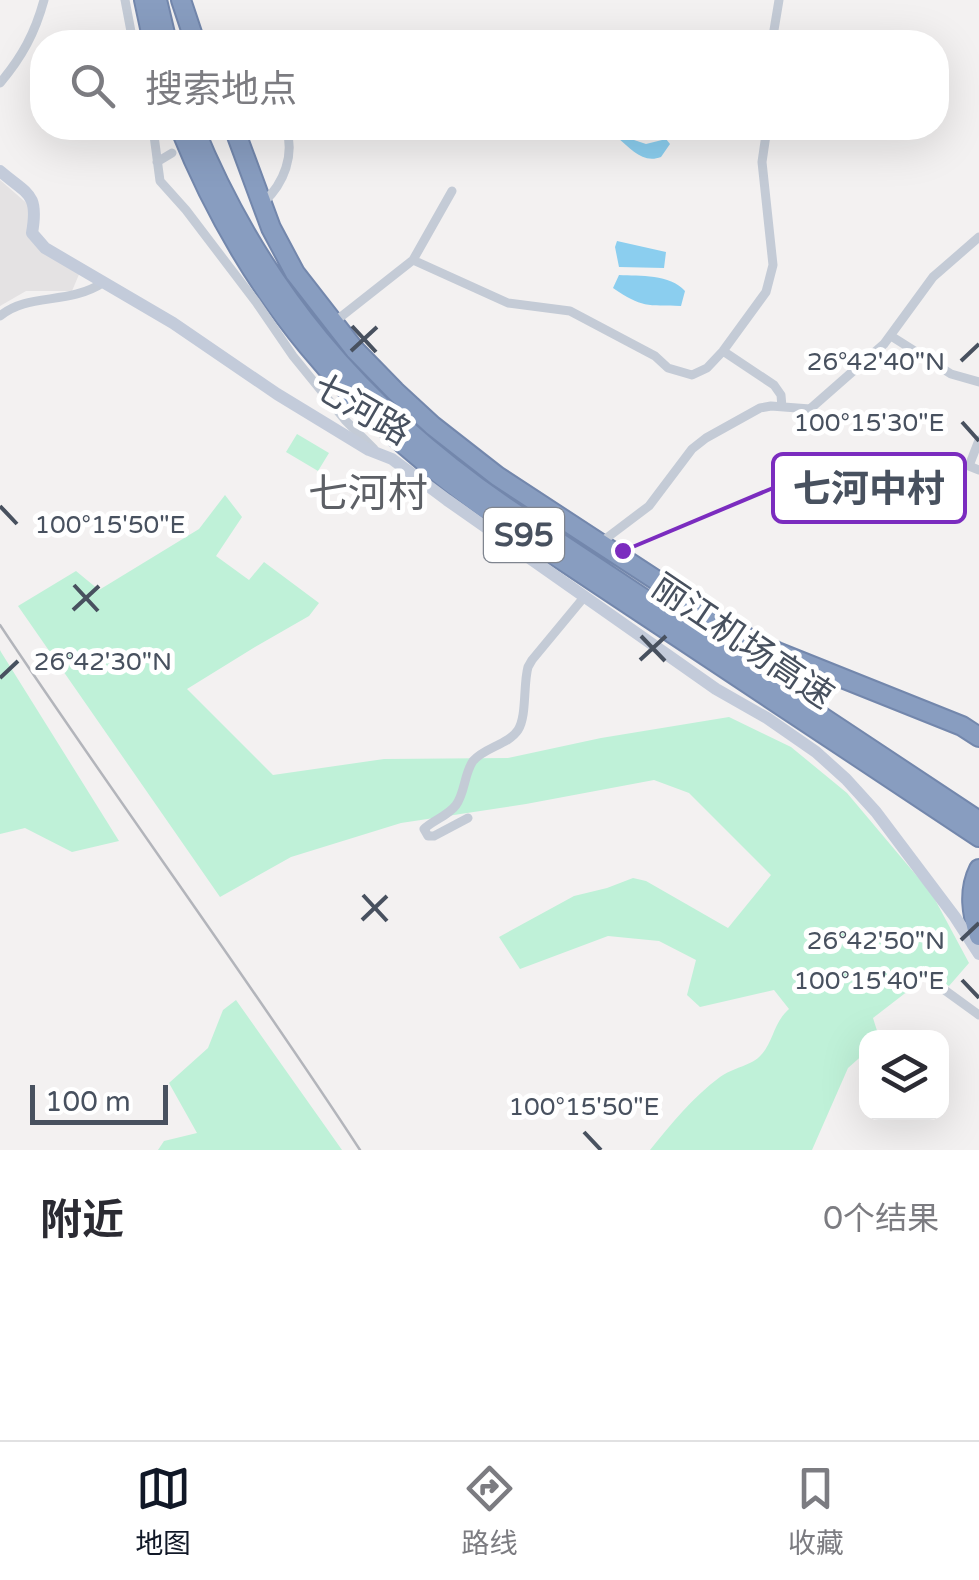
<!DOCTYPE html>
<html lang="zh">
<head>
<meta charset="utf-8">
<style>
	:root { --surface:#fff; --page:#f7f7f7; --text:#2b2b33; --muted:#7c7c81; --line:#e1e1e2; --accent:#111827 }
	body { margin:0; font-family:"Varela Round","Noto Sans SC",sans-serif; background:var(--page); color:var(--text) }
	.controls { position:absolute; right:30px; bottom:30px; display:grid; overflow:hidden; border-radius:20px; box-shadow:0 10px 40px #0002 }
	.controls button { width:90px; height:90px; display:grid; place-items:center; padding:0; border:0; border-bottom:2px solid var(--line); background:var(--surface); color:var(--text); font:50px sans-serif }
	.scale { position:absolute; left:30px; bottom:25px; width:138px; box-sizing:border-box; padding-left:10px; border:5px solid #48515f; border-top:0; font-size:28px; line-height:35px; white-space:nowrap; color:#48515f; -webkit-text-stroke:8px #fff; paint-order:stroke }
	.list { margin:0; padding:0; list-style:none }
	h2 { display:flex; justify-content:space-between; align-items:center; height:130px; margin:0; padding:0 40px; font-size:42px }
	h2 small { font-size:32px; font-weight:400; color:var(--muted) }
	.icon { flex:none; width:55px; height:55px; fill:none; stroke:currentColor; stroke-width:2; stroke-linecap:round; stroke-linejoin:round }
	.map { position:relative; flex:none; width:979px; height:1150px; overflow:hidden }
	.search { position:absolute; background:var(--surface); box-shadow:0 10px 40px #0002; left:30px; right:30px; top:30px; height:110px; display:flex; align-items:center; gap:25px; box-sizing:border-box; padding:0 35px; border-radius:40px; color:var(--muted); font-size:38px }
	.sheet { height:290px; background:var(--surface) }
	nav { display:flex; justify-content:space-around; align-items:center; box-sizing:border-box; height:140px; border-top:2px solid var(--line); background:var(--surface); font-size:28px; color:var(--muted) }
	nav a { display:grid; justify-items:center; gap:5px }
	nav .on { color:var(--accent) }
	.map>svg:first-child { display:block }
</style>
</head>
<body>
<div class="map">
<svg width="979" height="1150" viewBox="0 0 979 1150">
	<rect width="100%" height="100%" fill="#f3f1f1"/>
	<!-- education -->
	<path fill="#e4e2e3" d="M 0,180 L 31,207 L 27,234 L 80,272 L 72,291 L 26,291 L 0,306 Z"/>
	<!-- green -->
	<path fill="#bff1d8" d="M 297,434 L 329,453 L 318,471 L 286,452 Z
		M 225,495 L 242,517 L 216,556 L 249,580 L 264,562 L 319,603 L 309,616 L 255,647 L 187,689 L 273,775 L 384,759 L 508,758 L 601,738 L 729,717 L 791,747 L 847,793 L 932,894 L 969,963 L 949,986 L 926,977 L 873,1018 L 879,1037 L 866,1038 L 866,1052 L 848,1068 L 812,1150 L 650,1150 C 671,1124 693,1097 720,1077 C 732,1068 753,1065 761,1055 C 774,1041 773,1023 789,1009 L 774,990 L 700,1007 L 687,995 L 696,960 L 659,941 L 608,936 L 520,969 L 499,937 L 574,896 L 607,888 L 633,878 L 646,881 L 728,928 L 771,875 L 689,793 L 654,780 L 526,804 L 401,823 L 291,857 L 220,897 L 18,606 L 76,571 L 99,590 L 199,529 Z
		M 0,650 L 1,652 L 119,841 L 72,852 L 25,828 L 0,834 Z
		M 236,1000 L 342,1150 L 158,1150 L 164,1141 L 197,1133 L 169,1083 L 208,1048 L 223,1010 Z"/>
	<!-- water -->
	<path fill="#8bceef" d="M 622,136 L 646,144 L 666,139 L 670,144 L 661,157 C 643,164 631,149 618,138 Z
		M 617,241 L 666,252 L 664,268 L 619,267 L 615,247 Z
		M 619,275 C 640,276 670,274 685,291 L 681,306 C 647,305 642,308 613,288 Z"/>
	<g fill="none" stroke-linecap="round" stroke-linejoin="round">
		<!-- highway casing -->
		<g stroke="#7387ac" stroke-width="22">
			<path id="highway" d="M 144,0 L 153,42
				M 157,0 L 167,42
				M 181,0 L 195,42
				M 180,128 C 247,295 349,414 497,517 L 979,837
				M 194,128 C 260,289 361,407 504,506 L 979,821
				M 234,128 L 271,228 L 295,273 L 355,350 L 395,391 L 433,426 L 497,476 L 734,631 L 777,652 L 962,726 L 979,737
				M 979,869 C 968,891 972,914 979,936"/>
		</g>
		<!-- street -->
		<path stroke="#c4cbd6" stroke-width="9" d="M 125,0 L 133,42
			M 772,42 L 779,0
			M 0,83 C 22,57 35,33 44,0
			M 153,128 L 160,181 L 186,210 L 256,302 L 293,356 L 345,420 L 374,449
			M 212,135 L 224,128
			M 157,162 L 172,153
			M 264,202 C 284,183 295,155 286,128
			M 413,260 L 508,303 L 570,311 L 655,356 L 668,368 L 692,375 L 707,368 L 723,351 L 766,292 L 773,265 L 762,162 L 767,128
			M 0,316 C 29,292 68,306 104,282
			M 333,323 L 413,260 L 452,191
			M 891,336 L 951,374 L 979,382
			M 723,351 L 774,385 L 781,395 L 782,407
			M 979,440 L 969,466 L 979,470
			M 600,543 L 649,506 L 692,449 L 706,438 L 760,408 L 771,406 L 810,409 L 884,344 L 933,277 L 979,237
			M 468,818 L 434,836 L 428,836 L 424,829 C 433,820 448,816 456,805 C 465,793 464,774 473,761 C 485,747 508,745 518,730 C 527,716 523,685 528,667 L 532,660 L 585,596
			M 939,986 L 979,1015"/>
		<!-- secondary -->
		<path stroke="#c3cbda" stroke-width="12" d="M 0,171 C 28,195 39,193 32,233 L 45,248 L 173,323 L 277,394 L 369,450 L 392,459 L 447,500 L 716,689 L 767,718 L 816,752 L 846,779 L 876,812 L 955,917 L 979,954"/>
		<!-- highway -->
		<use href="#highway" stroke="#889dc0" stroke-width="18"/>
		<!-- rail -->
		<path stroke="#b3b5bb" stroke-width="2.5" d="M 0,625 C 118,802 244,972 360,1150"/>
	</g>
	<!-- ticks -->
	<path fill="none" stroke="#48515f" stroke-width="4" d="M 352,326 L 376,352M 351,351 L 377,327M 961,361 L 979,344M 962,422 L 979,441M 0,506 L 17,524M 74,585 L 98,611M 73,610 L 99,586M 641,636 L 665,661M 640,660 L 666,636M 0,678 L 18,661M 363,895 L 387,921M 362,920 L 387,896M 961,940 L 979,923M 962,980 L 979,998M 584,1132 L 601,1150"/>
	<g text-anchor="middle" stroke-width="10" stroke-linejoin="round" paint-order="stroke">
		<!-- shield labels -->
		<rect fill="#fff" stroke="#7f858f" stroke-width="2.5" x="484" y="508" width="80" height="54" rx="8"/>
		<g font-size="32" font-weight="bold" fill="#48515f">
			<text x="524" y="546">S95</text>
		</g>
		<!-- street labels -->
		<g font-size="35" fill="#48515f" stroke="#fff">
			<text transform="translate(362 409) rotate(30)" y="12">七河路</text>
			<text transform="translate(743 641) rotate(34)" y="12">丽江机场高速</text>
		</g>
		<!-- quarter labels -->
		<g font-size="40" fill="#5d6066" stroke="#fff">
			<text x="368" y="507">七河村</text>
		</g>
	</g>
	<g font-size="25" text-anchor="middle" fill="#48515f" stroke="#fff" stroke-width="10" stroke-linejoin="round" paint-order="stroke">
		<text x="876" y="370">26°42'40"N</text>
		<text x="869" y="431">100°15'30"E</text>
		<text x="110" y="533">100°15'50"E</text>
		<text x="103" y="670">26°42'30"N</text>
		<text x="876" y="949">26°42'50"N</text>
		<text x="869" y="989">100°15'40"E</text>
		<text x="584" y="1115">100°15'50"E</text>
	</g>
	<!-- callouts -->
	<path fill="none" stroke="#7b2cbf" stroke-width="4" d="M623 551L773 488"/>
	<circle fill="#7b2cbf" stroke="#fff" stroke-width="4" cx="623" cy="551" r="10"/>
	<rect fill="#fff" stroke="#7b2cbf" stroke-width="4" x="773" y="454" width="192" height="68" rx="10"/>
	<g font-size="38" text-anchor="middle" font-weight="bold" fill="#48515f">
		<text x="869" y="502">七河中村</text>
	</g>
</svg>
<div class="controls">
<button><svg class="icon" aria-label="layers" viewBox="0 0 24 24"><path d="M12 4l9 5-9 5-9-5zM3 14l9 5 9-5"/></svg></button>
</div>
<div class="scale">100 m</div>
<div class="search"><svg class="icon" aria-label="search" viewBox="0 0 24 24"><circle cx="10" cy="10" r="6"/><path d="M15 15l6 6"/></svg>搜索地点</div>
</div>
<section class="sheet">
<h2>附近<small>0个结果</small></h2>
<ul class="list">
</ul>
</section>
<nav>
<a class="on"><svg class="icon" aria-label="map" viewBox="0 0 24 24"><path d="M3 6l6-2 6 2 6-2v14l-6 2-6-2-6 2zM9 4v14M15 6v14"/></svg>地图</a>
<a><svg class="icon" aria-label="directions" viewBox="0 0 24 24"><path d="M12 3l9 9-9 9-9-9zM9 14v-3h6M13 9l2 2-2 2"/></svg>路线</a>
<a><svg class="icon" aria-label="saved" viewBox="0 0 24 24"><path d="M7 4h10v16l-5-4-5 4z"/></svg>收藏</a>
</nav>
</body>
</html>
